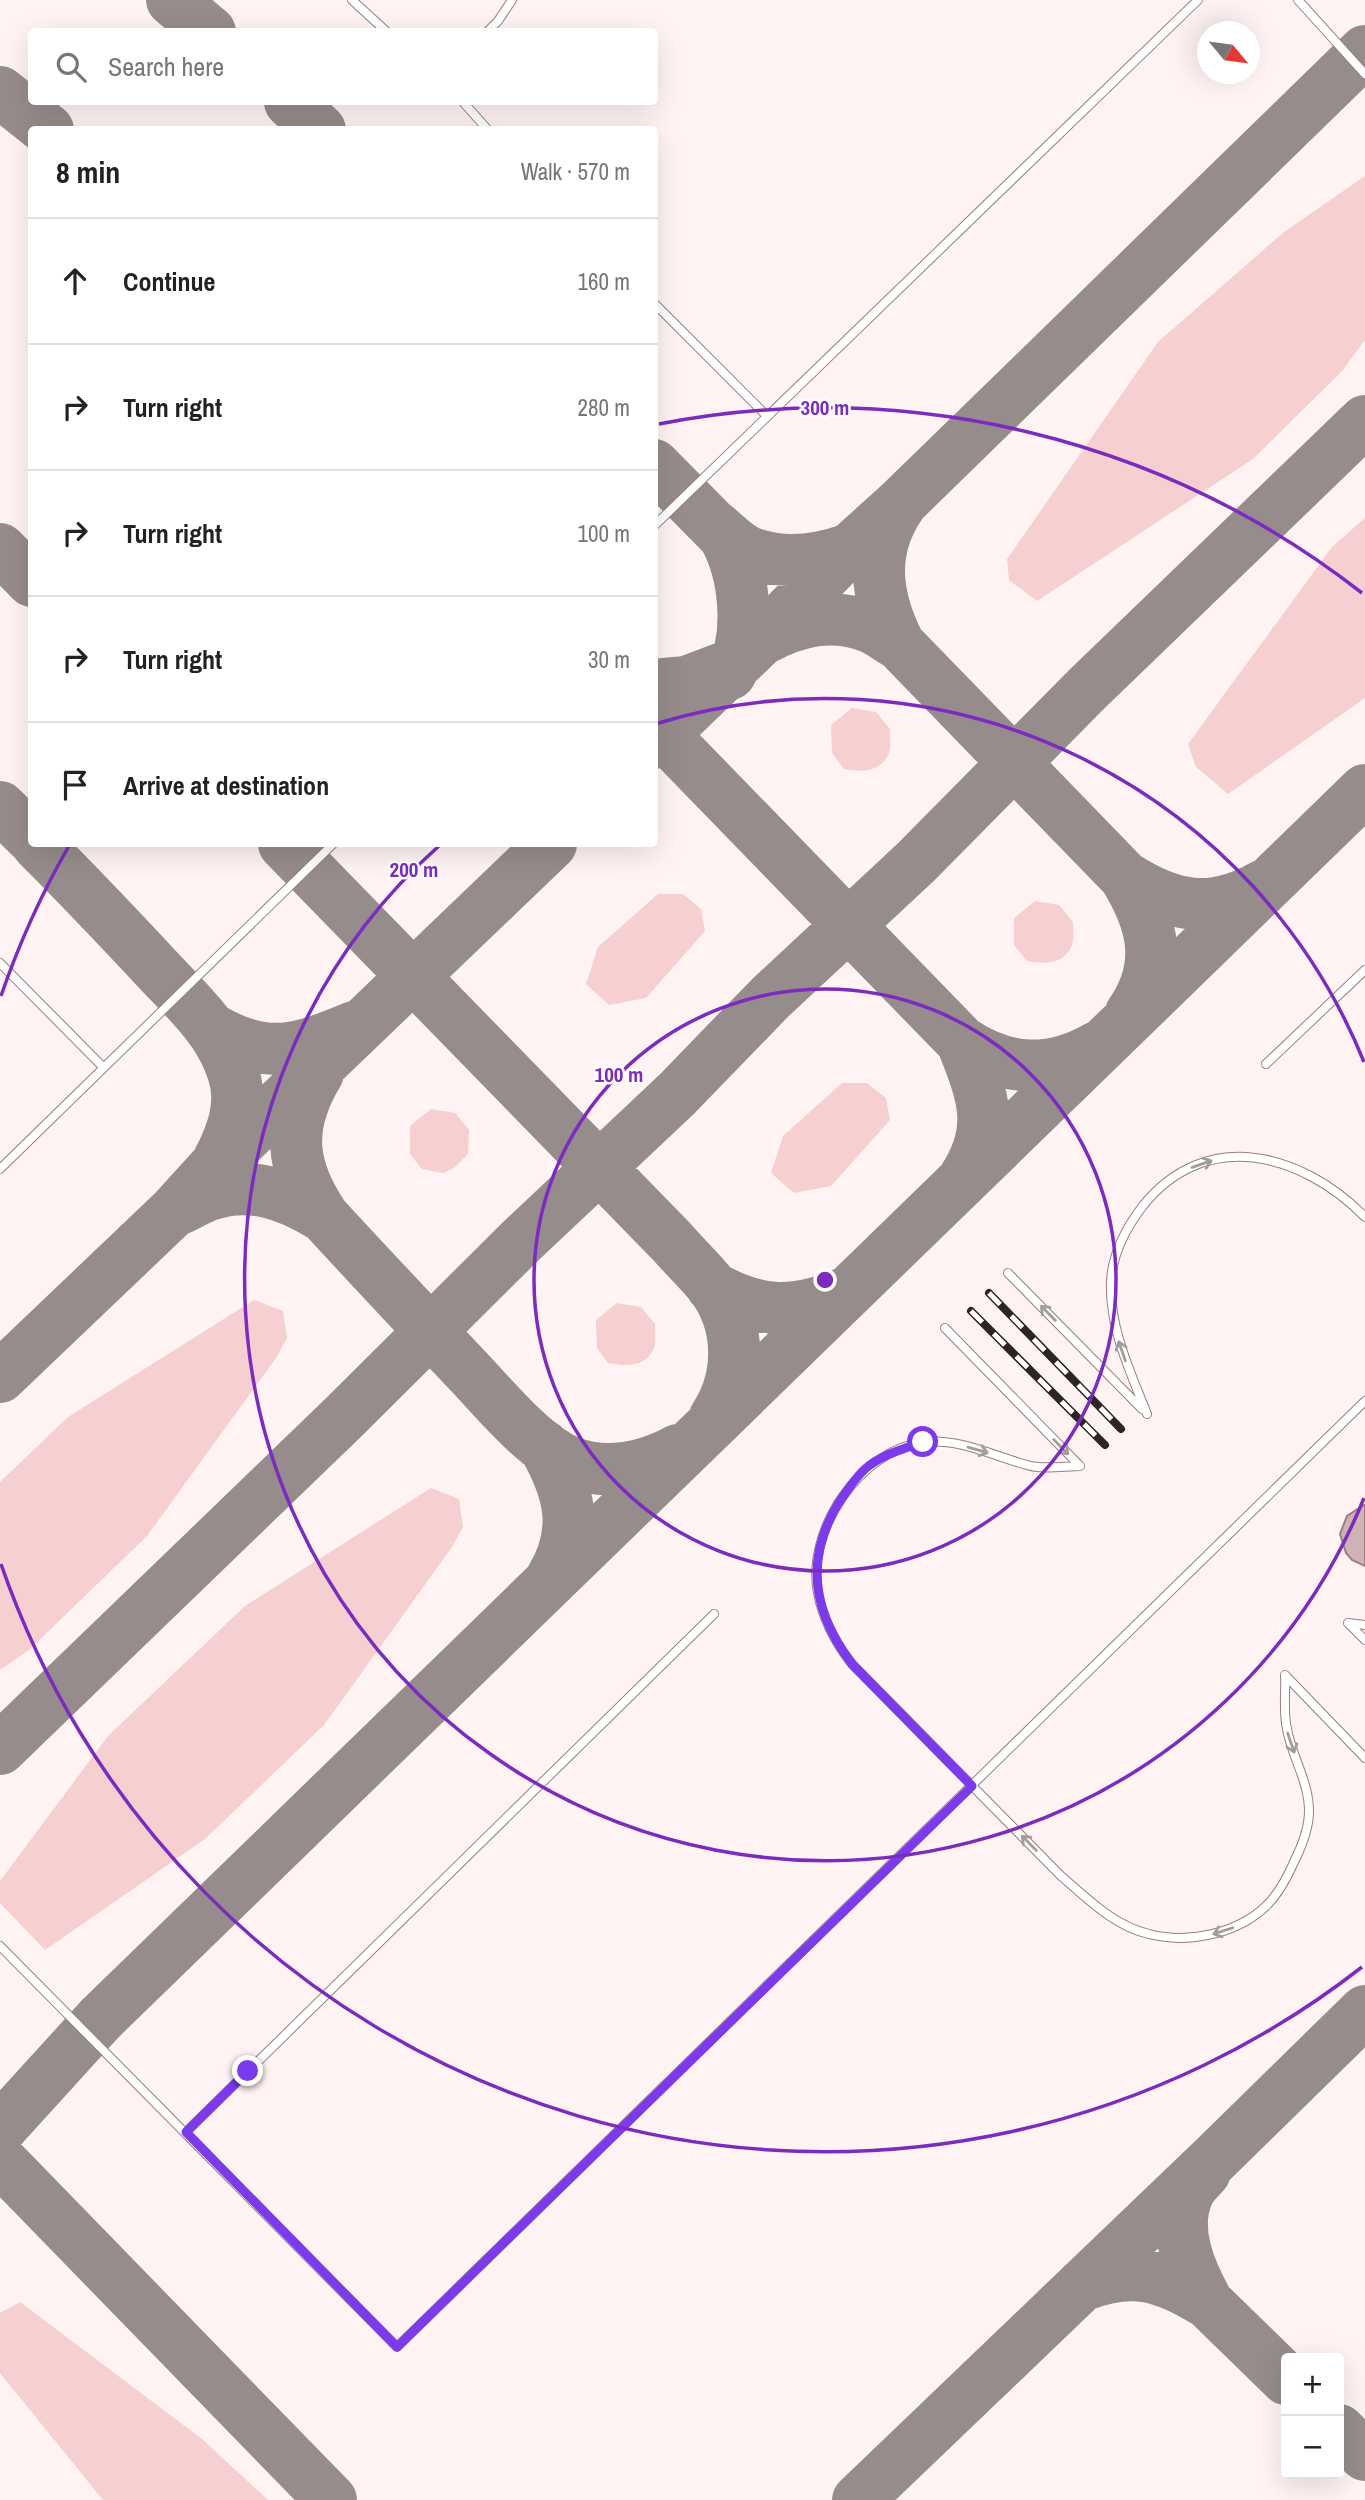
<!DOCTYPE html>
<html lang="en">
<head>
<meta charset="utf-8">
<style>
	:root { --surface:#fff; --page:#f2f2f2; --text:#222; --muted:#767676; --line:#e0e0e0 }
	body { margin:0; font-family:"Archivo Narrow",sans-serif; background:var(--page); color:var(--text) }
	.controls { position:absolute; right:21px; bottom:21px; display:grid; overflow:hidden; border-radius:7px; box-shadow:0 7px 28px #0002 }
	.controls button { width:63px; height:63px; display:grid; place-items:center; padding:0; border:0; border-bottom:2px solid var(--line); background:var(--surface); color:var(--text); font:35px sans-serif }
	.compass { position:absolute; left:1197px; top:21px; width:63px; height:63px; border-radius:50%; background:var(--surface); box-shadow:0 7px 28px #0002; rotate:119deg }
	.stop { position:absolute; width:21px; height:21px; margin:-16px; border:5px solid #7c3aed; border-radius:50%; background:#fff }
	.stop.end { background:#7c3aed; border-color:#fff; box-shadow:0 2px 7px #0008 }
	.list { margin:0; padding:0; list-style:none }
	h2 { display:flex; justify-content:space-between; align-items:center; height:91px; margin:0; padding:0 28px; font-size:30px }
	h2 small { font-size:23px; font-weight:400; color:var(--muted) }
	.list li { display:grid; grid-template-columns:46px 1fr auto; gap:21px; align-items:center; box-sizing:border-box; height:126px; padding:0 28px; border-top:2px solid var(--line) }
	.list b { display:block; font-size:26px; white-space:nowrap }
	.list em { font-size:23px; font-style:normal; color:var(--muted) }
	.icon { flex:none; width:38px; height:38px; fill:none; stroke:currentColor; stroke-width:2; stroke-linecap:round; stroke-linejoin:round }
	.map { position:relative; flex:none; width:1365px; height:2500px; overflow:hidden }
	.search { position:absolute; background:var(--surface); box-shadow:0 7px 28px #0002; left:28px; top:28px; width:630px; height:77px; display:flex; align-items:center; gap:18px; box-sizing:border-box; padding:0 24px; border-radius:7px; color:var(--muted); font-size:26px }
	.panel { position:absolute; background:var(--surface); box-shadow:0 7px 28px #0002; left:28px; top:126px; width:630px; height:721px; border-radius:7px }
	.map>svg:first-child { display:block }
</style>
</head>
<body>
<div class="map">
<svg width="1365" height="2500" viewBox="0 0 1365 2500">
	<rect width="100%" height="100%" fill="#fff3f3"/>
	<!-- green -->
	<path fill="#f6cfd1" d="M 1365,176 L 1365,340 L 1342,371 L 1253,459 L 1037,601 L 1009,580 L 1007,559 L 1158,342 L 1284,232 Z
		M 1365,518 L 1365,698 L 1228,794 L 1196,767 L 1188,744 L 1332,547 Z
		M 852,708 L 876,712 L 890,729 C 890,736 891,747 889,753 C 881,773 860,772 844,769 L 832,753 L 831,725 Z
		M 658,894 L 683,894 L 701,909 L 705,931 L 646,998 L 609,1005 L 586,984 L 598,947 Z
		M 1035,901 L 1059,905 L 1073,922 C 1073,928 1074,939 1072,945 C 1064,965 1044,964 1027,961 L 1014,945 L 1014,918 Z
		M 842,1083 L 867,1083 L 886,1098 L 890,1120 L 831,1186 L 794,1193 L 771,1173 L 783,1136 Z
		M 431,1109 L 455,1113 L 469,1130 L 468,1154 L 454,1168 L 443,1173 L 422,1169 L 410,1154 L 410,1126 Z
		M 254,1300 L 283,1311 L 287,1338 L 276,1358 L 147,1536 L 29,1650 L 0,1670 L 0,1482 L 68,1417 Z
		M 617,1303 L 641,1307 L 655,1324 C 655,1331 656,1341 654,1348 C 646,1368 625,1366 608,1363 L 597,1348 L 596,1320 Z
		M 431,1488 L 459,1499 L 463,1527 L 452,1547 L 324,1725 L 205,1839 L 45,1950 L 0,1903 L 0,1881 L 108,1736 L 245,1606 Z
		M 20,2302 L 202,2439 L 268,2500 L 103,2500 L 0,2373 L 0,2313 Z"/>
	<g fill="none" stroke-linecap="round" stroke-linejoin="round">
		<!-- taxiway -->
		<path stroke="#968c8c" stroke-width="52" d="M 172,0 L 210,32
			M 0,92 L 48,130
			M 290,102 L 320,130
			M 654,465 L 724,536 C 745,573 752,637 730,674
			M 711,523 C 723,532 737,548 751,553 C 783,565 819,560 850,549
			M 0,549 L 32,581
			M 763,639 C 797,621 832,612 870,627 C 880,631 889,639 899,644 L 1125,877 C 1153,923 1164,965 1131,1013
			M 899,644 C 875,596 869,550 901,504
			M 654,685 L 686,682 L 731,665
			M 654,725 L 962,1042 C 1006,1071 1050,1074 1097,1047
			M 654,743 L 759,642 L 850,549 L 903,501 L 1365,51
			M 0,807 L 32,838
			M 37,844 C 78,885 118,927 158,970 C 187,1001 220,1030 233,1072 C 244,1104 232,1135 217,1163
			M 284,844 L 672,1242 C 685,1257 700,1271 712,1286 C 741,1325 741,1377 715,1417
			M 1125,877 C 1172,907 1211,915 1262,886
			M 212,1029 C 267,1061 299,1050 354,1027
			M 962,1042 C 982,1093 997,1127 964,1178
			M 318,1073 C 286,1126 290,1167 324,1217 C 371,1268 419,1319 467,1370 C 494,1398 534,1448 570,1462 C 607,1476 644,1468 678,1450
			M 177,1210 C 187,1206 196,1200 206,1196 C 249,1180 287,1194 324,1217
			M 712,1287 C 760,1314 795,1314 845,1293
			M 0,1377 L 174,1211 L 215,1166 L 551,844
			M 544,1446 C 570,1492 580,1531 551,1579
			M 0,1749 L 345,1416 L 522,1240 L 677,1094 L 770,998 L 916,862 L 1087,689 L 1365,421
			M 0,2129 L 100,2019 L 1365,790
			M 0,2160 L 331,2500
			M 1081,2286 C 1133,2266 1163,2275 1208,2303 C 1190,2271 1172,2230 1188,2194 C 1191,2186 1199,2179 1205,2172
			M 1208,2303 L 1286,2379
			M 1339,2430 L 1365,2455
			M 858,2500 L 1215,2158 L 1365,2011"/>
	</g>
	<!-- building -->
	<path fill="#ceb2b4" stroke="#9a7f81" stroke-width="2" d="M 1364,1505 L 1365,1505 L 1365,1566 L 1352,1560 L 1346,1553 L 1340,1534 L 1347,1516 Z"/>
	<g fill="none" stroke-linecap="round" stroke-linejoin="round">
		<!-- service casing -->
		<g stroke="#987e7f" stroke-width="10">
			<path id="service" d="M 352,0 L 387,32
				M 1298,0 L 1365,74
				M 487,32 L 498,21 L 512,0
				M 463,102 L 488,130
				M 654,303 L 767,416
				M 654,526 L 1198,0
				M 0,963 L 103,1067
				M 1266,1064 L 1365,970
				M 0,1169 L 333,844
				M 1008,1273 L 1142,1409
				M 945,1328 L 1080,1466
				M 1147,1414 C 1130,1371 1109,1328 1111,1280 C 1113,1254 1126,1228 1142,1207 C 1205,1127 1301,1152 1365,1217
				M 1080,1466 C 1064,1466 1043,1470 1027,1465 C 994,1456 959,1438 924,1442 C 860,1450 806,1530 818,1593 C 823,1620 835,1642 852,1664 L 1061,1876 C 1088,1899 1114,1926 1149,1934 C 1188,1944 1236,1934 1265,1907 C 1278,1895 1287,1878 1294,1862 C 1301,1848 1309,1827 1309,1811 C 1309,1782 1292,1757 1287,1729 C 1283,1712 1286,1692 1285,1675
				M 1348,1623 L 1365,1640
				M 1348,1623 L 1365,1625
				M 1285,1675 L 1365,1758
				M 0,1946 L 397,2347 L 1365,1401
				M 186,2132 L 714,1614"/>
		</g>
		<!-- service -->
		<use href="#service" stroke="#fff" stroke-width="8"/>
		<!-- rail casing -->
		<g stroke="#2d2425" stroke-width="8">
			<path id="rail" d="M 989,1293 L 1121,1429
				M 971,1311 L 1105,1445"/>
		</g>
		<!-- rail -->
		<use href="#rail" stroke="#fff" stroke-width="5" stroke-dasharray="16" stroke-linecap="butt"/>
	</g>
	<!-- one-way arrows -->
	<defs><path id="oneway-shaft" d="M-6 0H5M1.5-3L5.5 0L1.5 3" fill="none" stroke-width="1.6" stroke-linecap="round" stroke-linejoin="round" transform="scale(1.75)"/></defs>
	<g stroke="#a19d9d">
		<use href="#oneway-shaft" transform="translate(1202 1164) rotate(-19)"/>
		<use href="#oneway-shaft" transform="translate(1048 1313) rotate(-134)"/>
		<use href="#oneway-shaft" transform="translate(1122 1351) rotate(-109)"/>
		<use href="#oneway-shaft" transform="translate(1061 1447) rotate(46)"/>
		<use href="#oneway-shaft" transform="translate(978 1450) rotate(16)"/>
		<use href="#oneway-shaft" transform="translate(1291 1743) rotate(71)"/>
		<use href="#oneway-shaft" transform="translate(1029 1843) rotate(-135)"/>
		<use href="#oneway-shaft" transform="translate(1223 1931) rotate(162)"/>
	</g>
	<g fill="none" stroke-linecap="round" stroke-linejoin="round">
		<!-- route -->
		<path stroke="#7c3aed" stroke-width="9" d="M 248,2071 L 186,2132 L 397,2347 L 972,1786 L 852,1664 C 813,1613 804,1560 838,1504 C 846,1492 854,1479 865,1469 C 881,1455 903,1449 923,1442"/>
	</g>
	<!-- distance rings -->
	<g fill="none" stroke="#7b2cbf" stroke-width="3.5">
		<circle cx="825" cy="1280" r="291"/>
		<path d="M1364 1498A581 581 0 1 1 440 845M655 724A581 581 0 0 1 1364 1062"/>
		<path d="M1362 1967A872 872 0 0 1 1 1564M1 996A872 872 0 0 1 70 844M659 424A872 872 0 0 1 1362 593"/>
	</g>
	<circle cx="825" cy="1280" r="10" fill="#7b2cbf" stroke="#fff" stroke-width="3.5"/>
	<g font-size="21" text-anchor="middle" font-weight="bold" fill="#7b2cbf" stroke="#fff" stroke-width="5" stroke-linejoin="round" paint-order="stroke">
		<text x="825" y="415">300 m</text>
		<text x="414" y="877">200 m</text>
		<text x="619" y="1082">100 m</text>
	</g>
</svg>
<div class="controls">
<button>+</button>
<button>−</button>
</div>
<svg class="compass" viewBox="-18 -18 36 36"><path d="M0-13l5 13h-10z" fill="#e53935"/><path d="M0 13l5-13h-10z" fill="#767676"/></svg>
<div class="stop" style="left:923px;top:1442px"></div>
<div class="stop end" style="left:248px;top:2071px"></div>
<div class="search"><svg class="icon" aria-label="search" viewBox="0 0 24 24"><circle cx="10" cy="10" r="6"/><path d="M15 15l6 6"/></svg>Search here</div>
<section class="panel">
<h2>8 min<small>Walk · 570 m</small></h2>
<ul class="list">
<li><svg class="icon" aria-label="ahead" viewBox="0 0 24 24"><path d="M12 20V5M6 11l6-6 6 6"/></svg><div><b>Continue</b></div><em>160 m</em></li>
<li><svg class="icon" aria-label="right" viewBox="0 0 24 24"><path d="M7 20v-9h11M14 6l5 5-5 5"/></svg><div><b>Turn right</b></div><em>280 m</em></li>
<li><svg class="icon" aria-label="right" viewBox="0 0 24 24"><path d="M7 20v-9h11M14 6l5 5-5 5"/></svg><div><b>Turn right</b></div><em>100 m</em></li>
<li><svg class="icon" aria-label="right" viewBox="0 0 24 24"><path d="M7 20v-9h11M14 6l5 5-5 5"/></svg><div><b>Turn right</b></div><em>30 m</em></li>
<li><svg class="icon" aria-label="arrive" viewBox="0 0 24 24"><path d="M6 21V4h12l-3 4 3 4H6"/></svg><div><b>Arrive at destination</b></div></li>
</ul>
</section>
</div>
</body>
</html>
